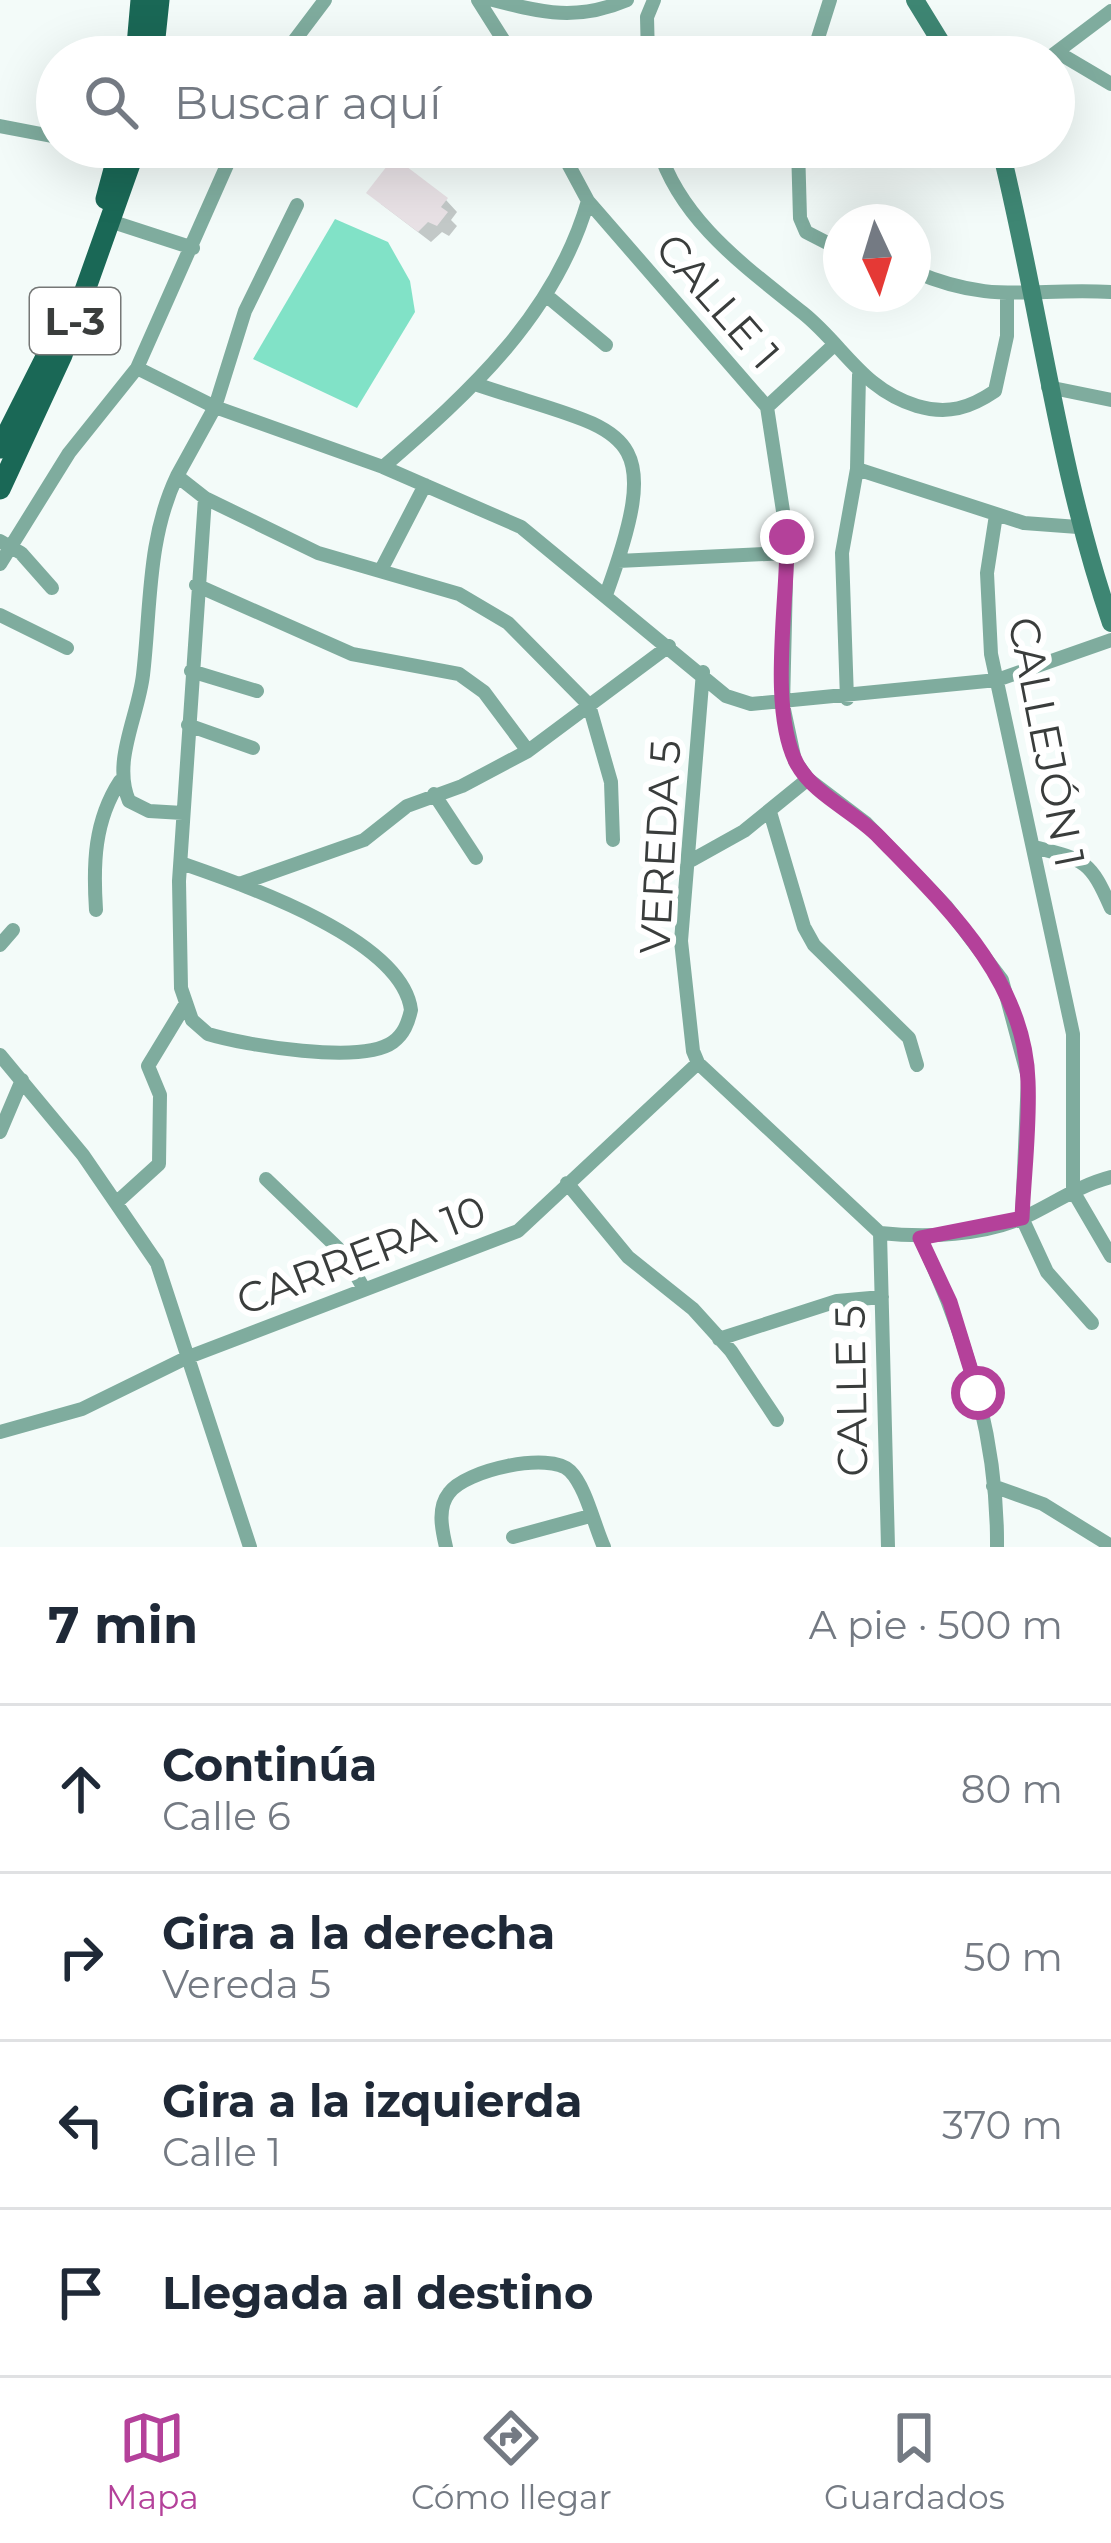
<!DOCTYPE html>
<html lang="es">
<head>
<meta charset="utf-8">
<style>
	:root { --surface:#fff; --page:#f2f2f3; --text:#1f2937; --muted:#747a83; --line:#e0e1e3; --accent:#b4419a }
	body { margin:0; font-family:Montserrat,sans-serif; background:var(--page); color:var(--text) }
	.compass { position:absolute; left:823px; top:204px; width:108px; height:108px; border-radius:50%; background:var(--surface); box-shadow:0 12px 48px #0002; rotate:176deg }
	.stop { position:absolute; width:36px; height:36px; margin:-27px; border:9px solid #b4419a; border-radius:50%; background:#fff }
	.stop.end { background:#b4419a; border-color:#fff; box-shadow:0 3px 12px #0008 }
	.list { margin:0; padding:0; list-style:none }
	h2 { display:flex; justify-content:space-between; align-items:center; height:156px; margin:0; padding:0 48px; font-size:51px }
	h2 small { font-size:39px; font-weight:400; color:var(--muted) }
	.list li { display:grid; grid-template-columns:78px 1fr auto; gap:36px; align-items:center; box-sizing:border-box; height:168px; padding:0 48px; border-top:3px solid var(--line) }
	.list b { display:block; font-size:45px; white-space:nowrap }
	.list p { margin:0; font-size:39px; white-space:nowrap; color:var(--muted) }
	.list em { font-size:39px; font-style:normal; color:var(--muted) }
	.icon { flex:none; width:66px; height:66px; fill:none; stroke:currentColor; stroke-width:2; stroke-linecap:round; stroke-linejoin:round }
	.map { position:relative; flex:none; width:1111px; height:1547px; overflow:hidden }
	.search { position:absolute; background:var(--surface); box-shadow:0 12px 48px #0002; left:36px; right:36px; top:36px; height:132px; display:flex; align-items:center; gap:30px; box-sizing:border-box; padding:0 42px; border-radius:66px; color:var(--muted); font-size:45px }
	.sheet { height:828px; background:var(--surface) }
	nav { display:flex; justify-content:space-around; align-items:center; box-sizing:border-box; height:168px; border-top:3px solid var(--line); background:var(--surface); font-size:33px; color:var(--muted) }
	nav a { display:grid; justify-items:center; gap:6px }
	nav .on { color:var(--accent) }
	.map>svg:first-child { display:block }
</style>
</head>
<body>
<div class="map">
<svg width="1111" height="1547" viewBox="0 0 1111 1547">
	<rect width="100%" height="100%" fill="#f3fbf9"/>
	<!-- green -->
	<path fill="#81e2c7" d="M 335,219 L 388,242 L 410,281 L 415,312 L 357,408 L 253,359 Z"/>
	<!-- shadow -->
	<path fill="#0003" d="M 446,200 L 457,212 L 451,220 L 457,226 L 449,236 L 442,232 L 431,242 L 381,204 Z"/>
	<!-- building -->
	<path fill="#e8e1e5" d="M 394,157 L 448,198 L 441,207 L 448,212 L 437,226 L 428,222 L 418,232 L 366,193 Z"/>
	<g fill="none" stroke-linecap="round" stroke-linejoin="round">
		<!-- lane -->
		<path stroke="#7fac9e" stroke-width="6" d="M 461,147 L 478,156 L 490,147"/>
		<!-- street -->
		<path stroke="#7fac9e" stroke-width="14" d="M 478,0 L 514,57
			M 493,0 C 543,13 578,21 627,0
			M 1057,52 L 1111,84
			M 282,57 L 325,0
			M 648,57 L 647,17 L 654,0
			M 723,57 L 815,46
			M 812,57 L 830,0
			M 1050,57 L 1111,11
			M 0,126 L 57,137
			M 235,147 L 137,368 L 215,407 L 383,467 L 521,527 L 726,696 L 751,704 L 997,680 L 1111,640
			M 559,147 L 588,201 L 767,407 L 787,537 L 783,705 L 795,761 L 808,779 L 866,823 L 946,906 L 1002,980 L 1028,1077 L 1022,1218 L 1047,1272 L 1092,1323
			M 658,147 C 680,221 746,267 803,313 C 844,346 862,389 917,406 C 948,415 970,408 995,391 L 1007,336 L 1007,295
			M 798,147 L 800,218 L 806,232 L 841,250
			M 297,205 L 245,311 L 215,407 L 177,476 L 205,498 L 318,553 L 459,594 L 508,623 L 589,705 L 611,782 L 613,840
			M 113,222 L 193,248
			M 913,271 C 994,306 1032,287 1111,292
			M 547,296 L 606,345
			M 478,385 C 624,434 669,421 607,592
			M 1048,387 L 1111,400
			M 767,407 L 835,344
			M 383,467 C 470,392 555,315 588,201
			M 857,469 L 1024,523 L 1078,527
			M 177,476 C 147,539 151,607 143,675 C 138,717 112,761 129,801 L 149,811 L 183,813
			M 996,515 L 987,573 L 991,654 L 1073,1034 L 1073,1191 L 1111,1256
			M 0,541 L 21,553 L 52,588
			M 618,561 L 787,553
			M 0,564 L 69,453 L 137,368
			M 381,570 L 425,485
			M 196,585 L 352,654 L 459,674 L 484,692 L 528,751
			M 0,615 L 67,648
			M 191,671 L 257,691
			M 703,672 L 681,941 L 693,1051 L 698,1063 L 880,1233 C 926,1238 984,1236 1027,1216 C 1056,1202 1080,1185 1111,1177
			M 847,699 L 842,553 L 857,469 L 859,375
			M 188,725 L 253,748
			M 434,794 L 476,858
			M 770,812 L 804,927 L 814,945 L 909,1038 L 917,1065
			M 1034,847 C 1085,860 1090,860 1111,908
			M 692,860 L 744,831 L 808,779
			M 181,863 C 241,884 402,938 411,1010 C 408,1023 404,1034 393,1042 C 362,1065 244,1045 208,1034 L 192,1020 L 181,988 L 179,881 L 205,498
			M 239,884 L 364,840 L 407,806 L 462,786 L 528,751 L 669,646
			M 96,910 C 93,864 94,821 120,781
			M 0,945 L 13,930
			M 0,1055 L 83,1155 L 157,1263 L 250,1547
			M 0,1132 L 22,1080
			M 266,1179 L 344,1254 L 363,1287
			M 567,1183 L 628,1257 L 693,1309 L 731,1351 L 777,1420
			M 116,1203 L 159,1164 L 160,1095 L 148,1066 L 185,1005
			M 880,1233 L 888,1547
			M 920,1238 C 966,1334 998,1439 997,1547
			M 719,1339 L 837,1301 L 882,1297
			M 0,1432 L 82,1409 L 186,1358 L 518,1231 L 698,1063
			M 993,1486 L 1043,1504 L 1111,1546
			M 513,1537 L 590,1516
			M 446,1547 C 442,1530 437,1508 449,1493 C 465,1470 550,1451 570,1471 C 586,1487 594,1525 604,1547"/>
		<!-- secondary -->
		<path stroke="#3e8673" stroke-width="18" d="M 915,0 L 950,57
			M 1000,147 C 1040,307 1057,466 1111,623"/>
		<!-- primary -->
		<path stroke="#1a6856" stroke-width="21" d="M 136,57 L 141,0
			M 153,57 L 159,0
			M 106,199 L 120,147
			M 0,448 L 49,351
			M 0,489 L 62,355 L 136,147"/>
	</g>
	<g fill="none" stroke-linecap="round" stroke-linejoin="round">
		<!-- route -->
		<path stroke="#b4419a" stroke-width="15" d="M 787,537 C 788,600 768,709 797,764 C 814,795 855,812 879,837 C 945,905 1025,979 1028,1081 C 1030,1126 1024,1173 1022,1218 L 920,1238 L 950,1302 L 978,1393"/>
	</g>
	<g text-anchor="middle" stroke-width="12" stroke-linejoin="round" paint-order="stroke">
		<!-- shield labels -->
		<rect fill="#fff" stroke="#757776" stroke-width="3" x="30" y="288" width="90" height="66" rx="9"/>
		<g font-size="39" font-weight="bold" fill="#3a3d3c">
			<text x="75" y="335">L-3</text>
		</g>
		<!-- street labels -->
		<g font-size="42" fill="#3a3d3c" stroke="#fff">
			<text transform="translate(718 301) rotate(49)" y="15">CALLE 1</text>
			<text transform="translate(1047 742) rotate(79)" y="15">CALLEJÓN 1</text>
			<text transform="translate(660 847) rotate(-87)" y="15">VEREDA 5</text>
			<text transform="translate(361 1255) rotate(-21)" y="15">CARRERA 10</text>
			<text transform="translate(851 1391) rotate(-91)" y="15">CALLE 5</text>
		</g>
	</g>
</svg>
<svg class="compass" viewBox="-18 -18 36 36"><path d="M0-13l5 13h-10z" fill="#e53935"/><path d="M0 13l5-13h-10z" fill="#747a83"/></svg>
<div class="stop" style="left:978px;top:1393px"></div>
<div class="stop end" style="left:787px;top:537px"></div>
<div class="search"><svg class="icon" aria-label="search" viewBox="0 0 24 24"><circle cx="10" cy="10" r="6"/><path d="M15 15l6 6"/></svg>Buscar aquí</div>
</div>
<section class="sheet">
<h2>7 min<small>A pie · 500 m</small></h2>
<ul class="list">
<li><svg class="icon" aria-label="ahead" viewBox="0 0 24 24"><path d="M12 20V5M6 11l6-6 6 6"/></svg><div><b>Continúa</b><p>Calle 6</p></div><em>80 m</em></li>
<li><svg class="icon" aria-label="right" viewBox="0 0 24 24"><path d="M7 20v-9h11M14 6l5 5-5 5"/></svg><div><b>Gira a la derecha</b><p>Vereda 5</p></div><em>50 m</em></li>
<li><svg class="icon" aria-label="left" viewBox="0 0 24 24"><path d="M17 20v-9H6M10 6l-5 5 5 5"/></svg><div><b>Gira a la izquierda</b><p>Calle 1</p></div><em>370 m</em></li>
<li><svg class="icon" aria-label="arrive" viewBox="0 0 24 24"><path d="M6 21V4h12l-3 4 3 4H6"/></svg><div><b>Llegada al destino</b></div></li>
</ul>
</section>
<nav>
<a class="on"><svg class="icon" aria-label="map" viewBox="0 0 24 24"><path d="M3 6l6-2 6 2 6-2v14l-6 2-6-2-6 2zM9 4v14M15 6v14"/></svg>Mapa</a>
<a><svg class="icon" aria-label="directions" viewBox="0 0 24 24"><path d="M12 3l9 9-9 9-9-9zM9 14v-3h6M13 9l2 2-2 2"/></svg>Cómo llegar</a>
<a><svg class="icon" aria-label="saved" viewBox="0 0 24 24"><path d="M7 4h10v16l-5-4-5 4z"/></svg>Guardados</a>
</nav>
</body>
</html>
